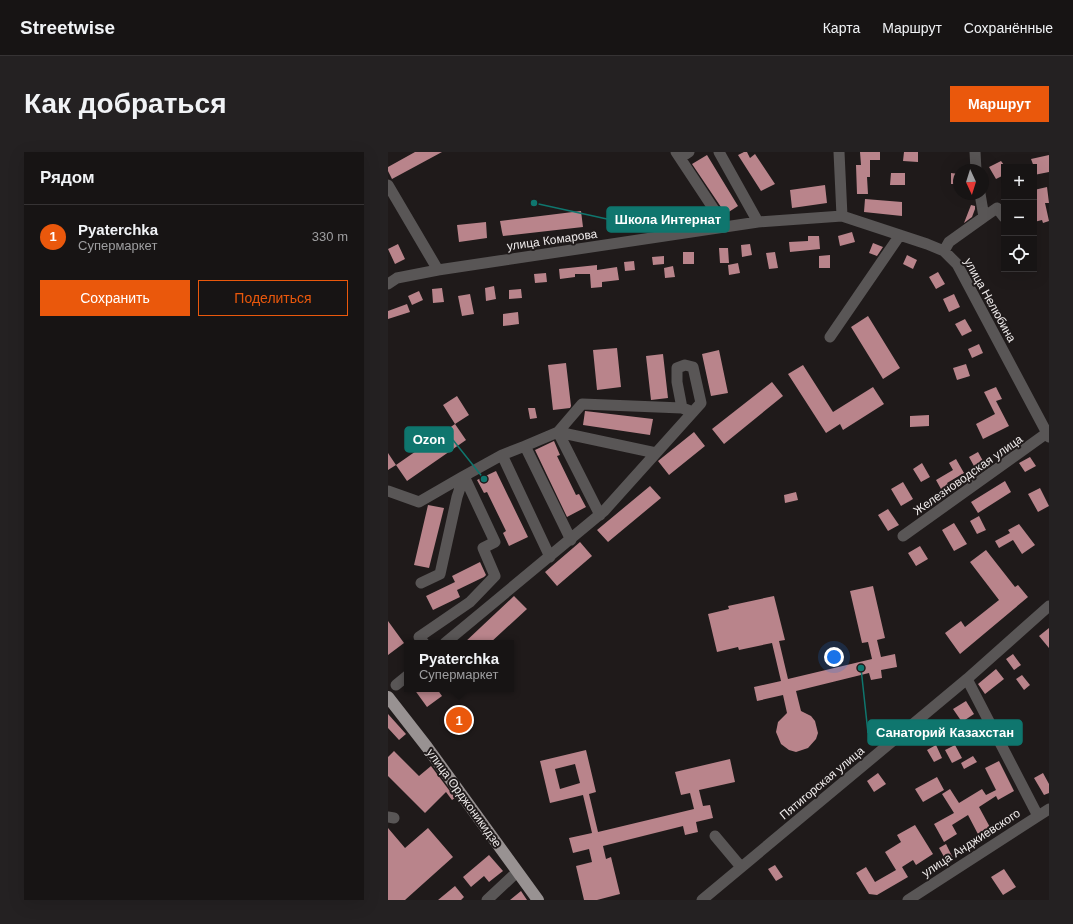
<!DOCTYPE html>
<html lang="ru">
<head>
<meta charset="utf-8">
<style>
	:root { --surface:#171414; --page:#242122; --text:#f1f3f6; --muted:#9e9ea0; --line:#363334; --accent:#ea580c }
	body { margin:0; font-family:Helvetica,sans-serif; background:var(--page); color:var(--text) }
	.controls { position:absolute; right:12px; top:12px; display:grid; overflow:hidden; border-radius:0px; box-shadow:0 4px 16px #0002 }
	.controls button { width:36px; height:36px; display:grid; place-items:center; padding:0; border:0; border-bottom:1px solid var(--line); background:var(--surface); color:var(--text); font:20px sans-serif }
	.compass { position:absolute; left:565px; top:12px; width:36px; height:36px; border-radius:50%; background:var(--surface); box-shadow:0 4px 16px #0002; rotate:176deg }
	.you { position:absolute; left:446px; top:505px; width:14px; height:14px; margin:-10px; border:3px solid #fff; border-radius:50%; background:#1a73e8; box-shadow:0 0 0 6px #1a73e833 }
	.badge { display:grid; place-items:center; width:26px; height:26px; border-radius:50%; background:var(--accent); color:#fff; font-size:13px; font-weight:700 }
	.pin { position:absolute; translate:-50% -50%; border:2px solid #fff; box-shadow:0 1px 4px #0006 }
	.popup { position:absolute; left:16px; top:488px; width:110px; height:52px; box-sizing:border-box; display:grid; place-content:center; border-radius:0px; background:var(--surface); filter:drop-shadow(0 1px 3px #0005); font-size:13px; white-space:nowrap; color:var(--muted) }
	.popup b { font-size:15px; color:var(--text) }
	.popup::after { content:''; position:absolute; left:50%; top:100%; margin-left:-8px; border:8px solid transparent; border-top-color:var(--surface) }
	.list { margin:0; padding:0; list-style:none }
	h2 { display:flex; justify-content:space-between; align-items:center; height:52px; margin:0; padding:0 16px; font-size:17px }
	h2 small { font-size:13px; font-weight:400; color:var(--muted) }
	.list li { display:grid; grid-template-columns:26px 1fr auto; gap:12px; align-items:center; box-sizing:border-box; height:64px; padding:0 16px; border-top:1px solid var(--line) }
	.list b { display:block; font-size:15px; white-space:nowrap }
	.list p { margin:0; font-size:13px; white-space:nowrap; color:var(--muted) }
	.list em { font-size:13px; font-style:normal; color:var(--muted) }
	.actions { display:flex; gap:8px; padding:12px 16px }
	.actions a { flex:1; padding:9px 0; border:1px solid var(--accent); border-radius:0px; text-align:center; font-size:14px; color:var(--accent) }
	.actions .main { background:var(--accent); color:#fff }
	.icon { flex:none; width:22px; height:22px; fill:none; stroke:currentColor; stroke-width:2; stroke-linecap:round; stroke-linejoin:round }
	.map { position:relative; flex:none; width:661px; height:748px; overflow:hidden; border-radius:0px }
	header { display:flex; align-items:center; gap:24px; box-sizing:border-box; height:56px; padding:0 20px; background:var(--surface); border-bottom:1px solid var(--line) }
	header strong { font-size:19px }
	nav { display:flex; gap:22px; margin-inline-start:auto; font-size:14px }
	.intro { display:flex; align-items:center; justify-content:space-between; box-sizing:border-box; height:96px; padding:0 24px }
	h1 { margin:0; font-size:28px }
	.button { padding:10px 18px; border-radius:0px; background:var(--accent); color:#fff; font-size:14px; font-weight:700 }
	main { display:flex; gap:24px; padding:0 24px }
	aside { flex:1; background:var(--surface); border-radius:0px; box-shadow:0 4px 16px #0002 }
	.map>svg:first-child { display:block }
</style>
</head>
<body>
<header>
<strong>Streetwise</strong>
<nav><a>Карта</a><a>Маршрут</a><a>Сохранённые</a></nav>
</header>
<div class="intro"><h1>Как добраться</h1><a class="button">Маршрут</a></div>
<main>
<aside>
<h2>Рядом<small></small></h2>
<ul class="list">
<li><span class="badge">1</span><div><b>Pyaterchka</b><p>Супермаркет</p></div><em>330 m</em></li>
</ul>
<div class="actions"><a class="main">Сохранить</a><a>Поделиться</a></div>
</aside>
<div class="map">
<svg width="661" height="748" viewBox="0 0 661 748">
	<rect width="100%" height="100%" fill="#1f1a1a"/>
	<!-- building -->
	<path fill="#b9848b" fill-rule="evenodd" d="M 27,0 L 54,0 L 4,27 L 0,19 L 0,15 Z
		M 356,0 L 359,0 L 362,6 L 367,2 L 387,32 L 373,39 L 350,3 Z
		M 472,0 L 492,0 L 492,8 L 482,8 L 482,25 L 479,25 L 480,42 L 469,42 L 468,13 L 473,13 Z
		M 516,0 L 530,0 L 530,10 L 515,9 Z
		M 319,3 L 350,54 L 336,63 L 335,58 L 304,12 Z
		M 661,3 L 661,20 L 646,23 L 646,15 L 643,7 Z
		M 613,9 L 616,13 L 616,23 L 608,27 L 601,15 Z
		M 503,21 L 517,21 L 517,33 L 502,33 Z
		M 563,21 L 571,22 L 571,32 L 563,32 Z
		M 437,33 L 439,51 L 404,56 L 402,38 Z
		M 659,35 L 661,51 L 657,51 L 661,69 L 655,71 L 654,68 L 646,70 L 646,38 Z
		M 477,47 L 514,50 L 514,64 L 476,60 Z
		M 583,53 L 587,54 L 587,57 L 584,65 L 576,71 Z
		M 193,59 L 195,75 L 115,84 L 114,80 L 112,69 Z
		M 98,70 L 99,86 L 71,90 L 69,73 Z
		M 464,80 L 467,90 L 452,94 L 450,84 Z
		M 420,84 L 431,84 L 432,97 L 402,100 L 401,90 L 420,89 Z
		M 485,91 L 495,95 L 489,104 L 481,101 Z
		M 10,92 L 17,107 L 7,112 L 0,97 Z
		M 362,92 L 364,103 L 354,105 L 353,93 Z
		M 331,96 L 340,96 L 341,111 L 332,111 Z
		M 295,100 L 306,100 L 306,112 L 295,112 Z
		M 387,100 L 390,116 L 381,117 L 378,101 Z
		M 442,103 L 442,116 L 431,116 L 431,104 Z
		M 519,103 L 529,108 L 525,117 L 515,112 Z
		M 276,104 L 276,112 L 265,113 L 264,105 Z
		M 246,109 L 247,118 L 237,119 L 236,110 Z
		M 350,111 L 352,121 L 341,123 L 340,113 Z
		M 209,113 L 209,118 L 229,115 L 231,128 L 214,130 L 214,135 L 203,136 L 202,122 L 187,122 L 187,125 L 172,127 L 171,117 Z
		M 285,114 L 287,125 L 277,126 L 276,116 Z
		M 550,120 L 557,132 L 548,137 L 541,125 Z
		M 158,121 L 159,130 L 147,131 L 146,122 Z
		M 106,134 L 108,147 L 98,149 L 97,136 Z
		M 54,136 L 56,150 L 45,151 L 44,137 Z
		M 133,137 L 134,146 L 121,147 L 121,138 Z
		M 31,139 L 35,148 L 24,153 L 20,144 Z
		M 82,142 L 86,162 L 74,164 L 70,144 Z
		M 566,142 L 572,155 L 561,160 L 555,147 Z
		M 19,152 L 22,160 L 0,167 L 0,159 Z
		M 130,160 L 131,172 L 115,174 L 115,162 Z
		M 480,164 L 512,216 L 495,227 L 463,175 Z
		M 577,167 L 584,179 L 574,184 L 567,172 Z
		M 591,192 L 595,201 L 584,206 L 580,197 Z
		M 229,196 L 233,235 L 209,238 L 205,198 Z
		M 331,198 L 340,241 L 323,244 L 314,202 Z
		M 275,202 L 280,246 L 263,248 L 258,204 Z
		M 178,211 L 183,254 L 182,256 L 165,258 L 160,213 Z
		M 578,212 L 582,224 L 569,228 L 565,216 Z
		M 415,213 L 445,260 L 485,235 L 496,252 L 455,278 L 452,272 L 438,281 L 400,222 Z
		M 384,230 L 395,244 L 336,292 L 324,277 Z
		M 608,235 L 614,247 L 608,249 L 621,274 L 595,287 L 588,272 L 607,262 L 596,240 Z
		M 69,244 L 81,263 L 67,272 L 55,253 Z
		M 140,256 L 147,256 L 149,266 L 142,267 Z
		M 197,259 L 265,267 L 262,283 L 195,273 Z
		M 541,263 L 541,274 L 522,275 L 522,264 Z
		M 67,272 L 78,288 L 19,329 L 8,313 Z
		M 306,280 L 317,294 L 281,323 L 270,309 Z
		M 166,289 L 172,303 L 169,304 L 188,343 L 191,342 L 198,355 L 179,365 L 147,298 Z
		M 590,300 L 595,309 L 586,314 L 581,305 Z
		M 0,301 L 8,313 L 0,318 Z
		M 642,305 L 648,314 L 637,320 L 631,311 Z
		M 568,307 L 576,321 L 559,331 L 560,333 L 553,337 L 548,328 L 565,318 L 561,311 Z
		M 534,311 L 542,325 L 533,330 L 525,317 Z
		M 108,319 L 140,385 L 121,394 L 115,381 L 118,379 L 99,340 L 96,341 L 89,328 Z
		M 617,329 L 623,340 L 590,361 L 583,350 Z
		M 515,330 L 525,347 L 513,354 L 503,337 Z
		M 262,334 L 273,346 L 220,390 L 209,378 Z
		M 652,336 L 661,354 L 650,360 L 640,342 Z
		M 408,340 L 410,348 L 397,351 L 396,343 Z
		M 40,353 L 56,356 L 41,416 L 26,413 Z
		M 500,357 L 511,373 L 500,379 L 490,363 Z
		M 591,364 L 598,378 L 589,382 L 582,369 Z
		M 566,371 L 579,392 L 566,399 L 554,378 Z
		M 631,372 L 647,393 L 634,402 L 625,388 L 611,396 L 607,389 L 622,381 L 620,378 Z
		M 192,390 L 204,404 L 169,434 L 157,420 Z
		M 532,394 L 540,407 L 528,414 L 520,401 Z
		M 598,398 L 627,435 L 630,433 L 640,445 L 572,502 L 557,481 L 573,469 L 577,475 L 611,448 L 582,410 Z
		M 92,410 L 98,423 L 96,425 L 69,438 L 72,445 L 45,458 L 38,444 L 67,430 L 64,424 Z
		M 485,434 L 497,486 L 489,488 L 493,505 L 507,502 L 509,515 L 493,518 L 494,526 L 483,528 L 481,521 L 408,539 L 413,559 L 423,564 L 427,569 L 430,581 L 428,587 L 420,596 L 408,600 L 401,598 L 393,592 L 388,580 L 390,570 L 399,561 L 395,543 L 369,549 L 366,535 L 393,529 L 384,491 L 351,498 L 350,495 L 329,500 L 320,462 L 341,457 L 340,454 L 386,444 L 397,488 L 391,489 L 400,527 L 484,507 L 480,490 L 474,491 L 462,439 Z
		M 126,444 L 139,457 L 102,491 L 76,491 Z
		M 0,469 L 16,491 L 0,503 Z
		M 661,476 L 661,496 L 651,484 Z
		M 625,502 L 633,513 L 626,518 L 618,507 Z
		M 608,517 L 616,527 L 597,542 L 590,532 Z
		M 634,523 L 642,533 L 636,538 L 628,527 Z
		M 26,537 L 49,537 L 54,544 L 39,555 Z
		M 578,549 L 586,562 L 574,570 L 565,557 Z
		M 0,562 L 18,582 L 11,588 L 0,576 Z
		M 548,593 L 554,606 L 546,610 L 539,598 Z
		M 567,593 L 574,606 L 564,611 L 557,598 Z
		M 198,598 L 208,640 L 201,642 L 210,680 L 306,657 L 302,641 L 293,643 L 287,620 L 342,607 L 347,630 L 311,638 L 315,654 L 322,653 L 325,666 L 308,670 L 310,680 L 297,683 L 295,674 L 215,694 L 218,707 L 223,705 L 232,742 L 209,748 L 196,748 L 188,714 L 204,710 L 201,697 L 185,701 L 181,686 L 204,681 L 195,643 L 162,651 L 152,609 ZM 187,612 L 192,631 L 172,637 L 167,617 Z
		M 6,599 L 31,624 L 43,614 L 67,646 L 64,648 L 58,640 L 37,661 L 0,624 L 0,605 Z
		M 585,604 L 589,610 L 576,617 L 573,611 Z
		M 611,609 L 626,639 L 610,648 L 608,644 L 591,655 L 604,679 L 592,686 L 580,663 L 564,673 L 569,682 L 556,690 L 546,672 L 566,661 L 554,642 L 562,637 L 571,651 L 594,637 L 598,643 L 608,638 L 597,616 Z
		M 490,621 L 498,632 L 486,640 L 479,629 Z
		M 655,621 L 661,632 L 661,641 L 656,643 L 646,626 Z
		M 549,625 L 556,638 L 535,650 L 527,637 Z
		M 527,673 L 545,702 L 528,713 L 525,708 L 514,715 L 520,725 L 489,743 L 481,742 L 468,721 L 478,715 L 487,730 L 508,718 L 497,700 L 513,690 L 509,683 Z
		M 0,676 L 17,696 L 40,676 L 65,705 L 17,748 L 0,748 Z
		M 558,692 L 565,706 L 559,710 L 551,696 Z
		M 101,703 L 115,719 L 101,730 L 96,724 L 83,735 L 75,725 Z
		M 387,713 L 395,725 L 388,729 L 380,717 Z
		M 616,717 L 628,735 L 615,743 L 603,725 Z
		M 67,734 L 76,745 L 73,748 L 50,748 Z
		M 133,739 L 139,748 L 122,748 Z"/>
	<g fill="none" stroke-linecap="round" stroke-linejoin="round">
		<!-- minor -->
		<path stroke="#595656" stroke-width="11" d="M 288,0 L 329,62
			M 331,0 L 370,70
			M 451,0 L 454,64
			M 587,0 L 588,18
			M 292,6 L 301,0
			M 0,33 L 50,118
			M 596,65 L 609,56 L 616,65
			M 556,99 L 561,90 L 596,65 L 592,42
			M 0,132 L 9,126 L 50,118 L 370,70 L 454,64 L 539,92 L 556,99 L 569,112 L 661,285
			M 442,185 L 512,83
			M 137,294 L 170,280 L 212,363
			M 268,301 L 170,280 L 194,252 L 294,256
			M 114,303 L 137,294 L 183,388
			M 0,339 L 31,350 L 76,324 L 69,345 L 52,422 L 33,431
			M 515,384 L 659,281
			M 36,491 L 31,485 L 82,450 L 107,424 L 95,396 L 107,390 L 76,324 L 114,303 L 162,405
			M 57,491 L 216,359 L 313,251 L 305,215 L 297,213 L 289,216 L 289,230 L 294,256 L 305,260
			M 579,527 L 650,664
			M 8,533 L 19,524
			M 0,665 L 6,666
			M 327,684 L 353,715
			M 99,748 L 129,720
			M 314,748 L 579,527 L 661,454
			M 520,748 L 661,657"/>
		<!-- major -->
		<path stroke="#989292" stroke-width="12" d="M 0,545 L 39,595 L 150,748"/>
	</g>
	<g text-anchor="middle" stroke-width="4" stroke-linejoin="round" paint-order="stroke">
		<!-- street labels -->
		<g font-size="12" fill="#efebeb" stroke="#1f1a1a">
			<text transform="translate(164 88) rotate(-8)" y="4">улица Комарова</text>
			<text transform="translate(602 148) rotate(61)" y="4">улица Нелюбина</text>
			<text transform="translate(580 323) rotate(-35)" y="4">Железноводская улица</text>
			<text transform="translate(434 631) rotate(-40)" y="4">Пятигорская улица</text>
			<text transform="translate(76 646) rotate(54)" y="4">улица Орджоникидзе</text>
			<text transform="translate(583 691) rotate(-33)" y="4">улица Анджиевского</text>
		</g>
	</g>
	<!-- callouts -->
	<path fill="none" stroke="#0f766e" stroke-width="1.5" d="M146 51L219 67M96 327L65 288M473 516L480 581"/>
	<g fill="#0f766e" stroke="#1f1a1a" stroke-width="1.5">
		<circle cx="146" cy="51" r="4"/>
		<circle cx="96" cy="327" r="4"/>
		<circle cx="473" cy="516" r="4"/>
	</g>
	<g fill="#0f766e" stroke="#0f766e" stroke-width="1.5">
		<rect x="219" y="55" width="122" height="25" rx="4"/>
		<rect x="17" y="275" width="48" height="25" rx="4"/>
		<rect x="480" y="568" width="154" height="25" rx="4"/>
	</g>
	<g font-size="13" text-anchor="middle" font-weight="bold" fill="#fff">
		<text x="280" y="72">Школа Интернат</text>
		<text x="41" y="292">Ozon</text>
		<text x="557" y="585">Санаторий Казахстан</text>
	</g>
</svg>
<div class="controls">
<button>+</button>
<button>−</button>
<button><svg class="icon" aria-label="locate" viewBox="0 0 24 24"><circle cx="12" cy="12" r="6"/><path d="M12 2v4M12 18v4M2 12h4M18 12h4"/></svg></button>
</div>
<svg class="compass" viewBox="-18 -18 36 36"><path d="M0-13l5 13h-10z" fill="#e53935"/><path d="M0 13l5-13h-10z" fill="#9e9ea0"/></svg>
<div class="you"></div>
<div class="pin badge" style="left:71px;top:568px">1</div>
<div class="popup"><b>Pyaterchka</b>Супермаркет</div>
</div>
</main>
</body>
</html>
